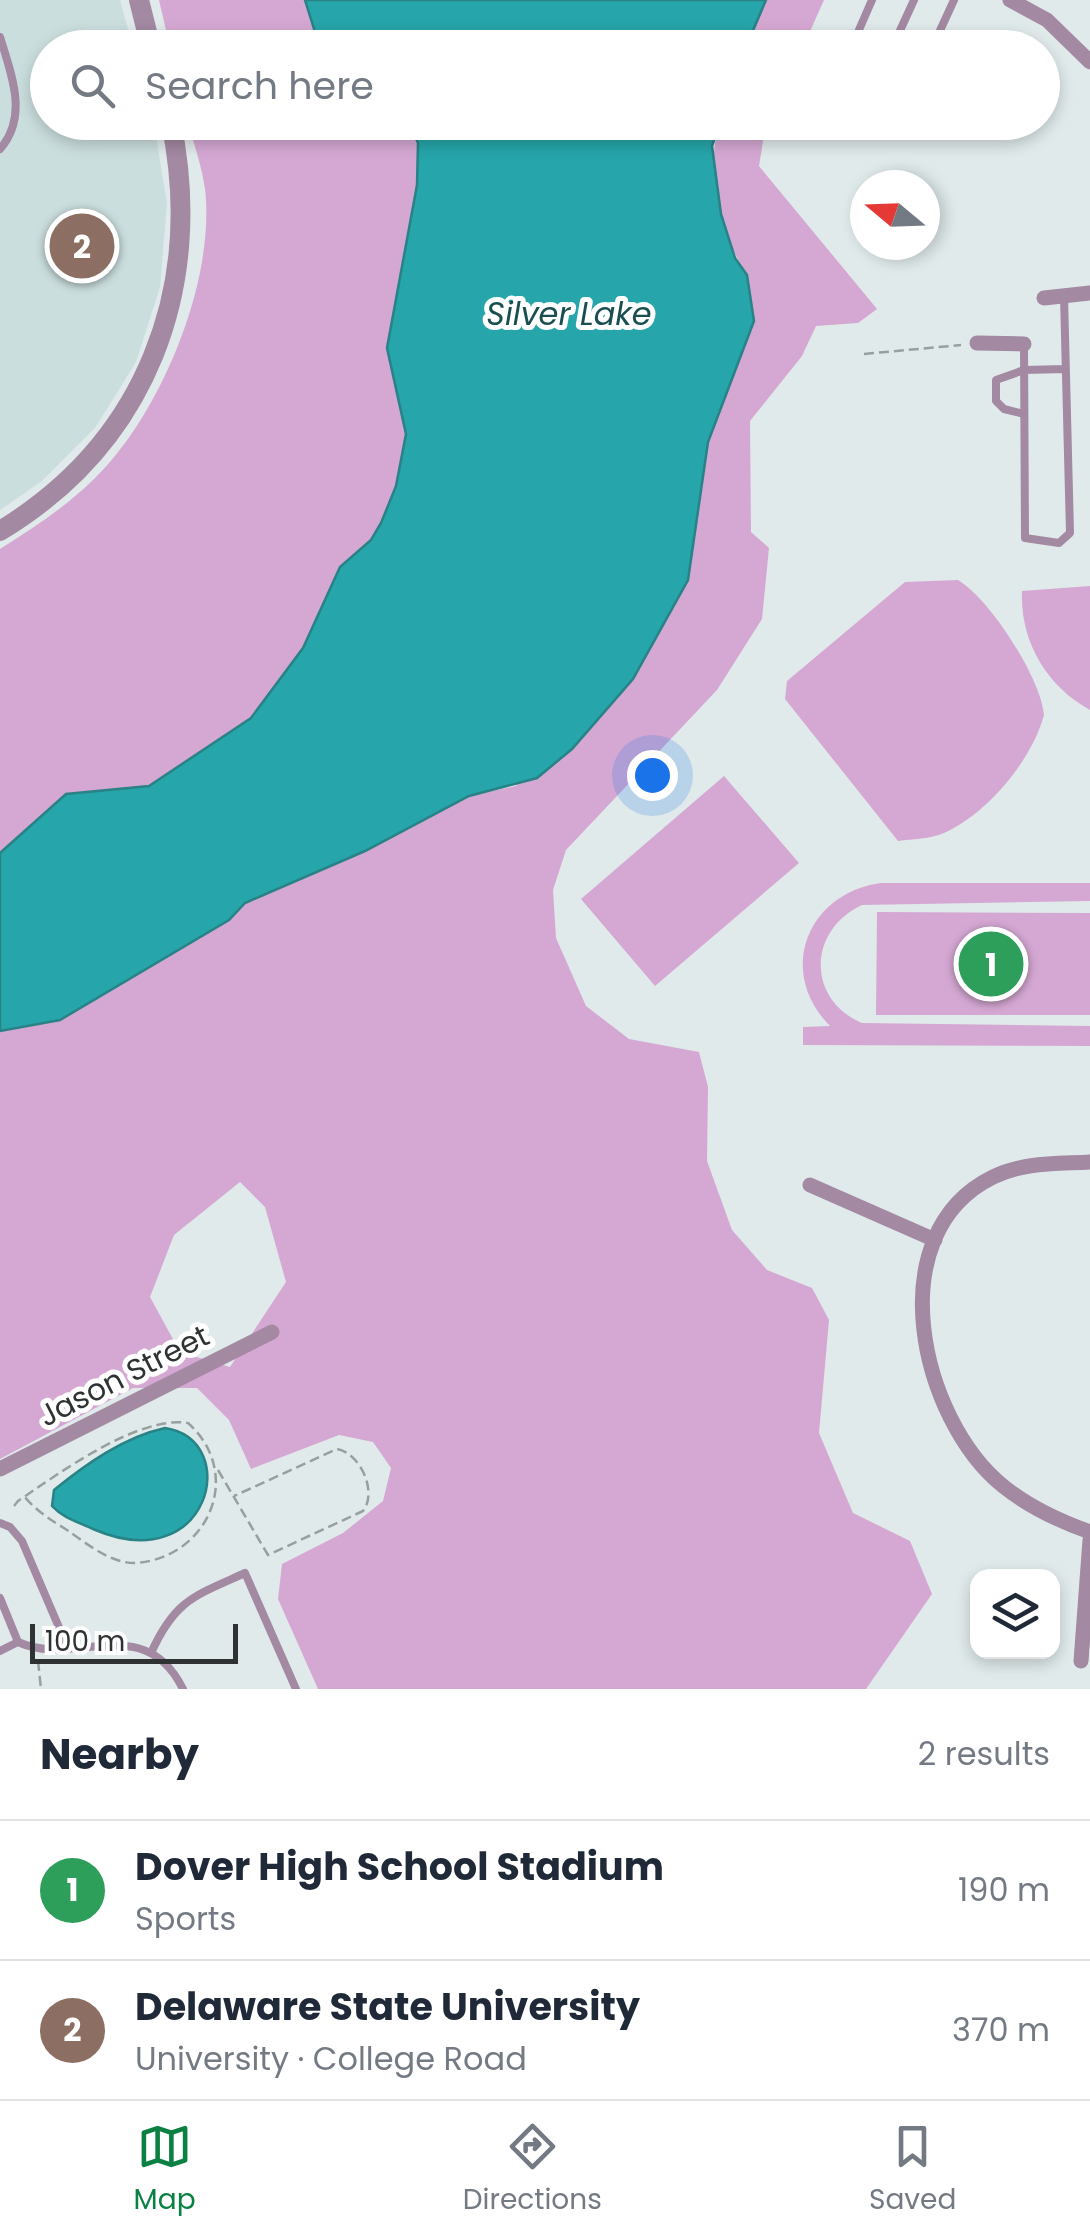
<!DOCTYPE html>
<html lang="en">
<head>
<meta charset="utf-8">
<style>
	:root { --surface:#fff; --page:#f2f2f3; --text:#1f2937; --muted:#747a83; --line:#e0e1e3; --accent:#0b8043 }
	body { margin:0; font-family:Poppins,sans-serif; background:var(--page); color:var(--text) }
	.controls { position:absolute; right:30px; bottom:30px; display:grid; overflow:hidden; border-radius:20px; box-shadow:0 5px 15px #0003 }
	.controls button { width:90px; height:90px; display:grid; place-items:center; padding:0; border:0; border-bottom:2px solid var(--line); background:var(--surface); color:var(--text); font:50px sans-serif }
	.compass { position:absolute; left:850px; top:170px; width:90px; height:90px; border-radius:50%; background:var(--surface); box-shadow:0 5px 15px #0003; rotate:289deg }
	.scale { position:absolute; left:30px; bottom:25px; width:208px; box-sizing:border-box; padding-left:10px; border:5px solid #2e3232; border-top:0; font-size:28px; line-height:35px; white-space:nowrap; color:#2e3232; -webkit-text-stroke:8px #fff; paint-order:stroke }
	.you { position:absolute; left:652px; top:775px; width:35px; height:35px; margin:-25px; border:8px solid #fff; border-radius:50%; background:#1a73e8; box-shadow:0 0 0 15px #1a73e833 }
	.badge { display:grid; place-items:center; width:65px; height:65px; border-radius:50%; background:var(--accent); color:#fff; font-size:32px; font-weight:700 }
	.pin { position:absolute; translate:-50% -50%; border:5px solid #fff; box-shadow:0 2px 10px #0006 }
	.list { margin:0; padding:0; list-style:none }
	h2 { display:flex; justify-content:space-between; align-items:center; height:130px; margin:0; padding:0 40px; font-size:42px }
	h2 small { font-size:32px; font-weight:400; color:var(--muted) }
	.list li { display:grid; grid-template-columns:65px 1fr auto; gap:30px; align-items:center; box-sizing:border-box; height:140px; padding:0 40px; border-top:2px solid var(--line) }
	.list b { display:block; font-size:38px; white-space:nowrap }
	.list p { margin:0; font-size:32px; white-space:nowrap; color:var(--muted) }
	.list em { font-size:32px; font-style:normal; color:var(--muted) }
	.icon { flex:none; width:55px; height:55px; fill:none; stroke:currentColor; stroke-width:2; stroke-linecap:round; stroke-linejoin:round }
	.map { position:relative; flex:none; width:1090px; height:1689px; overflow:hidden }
	.search { position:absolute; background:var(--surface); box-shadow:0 5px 15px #0003; left:30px; right:30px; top:30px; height:110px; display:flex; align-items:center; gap:25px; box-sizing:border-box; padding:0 35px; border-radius:55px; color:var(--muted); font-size:38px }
	.sheet { height:410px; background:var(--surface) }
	nav { display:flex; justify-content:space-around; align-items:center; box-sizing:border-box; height:140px; border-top:2px solid var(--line); background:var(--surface); font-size:28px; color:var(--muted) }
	nav a { display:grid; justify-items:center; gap:5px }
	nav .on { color:var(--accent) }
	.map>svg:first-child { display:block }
</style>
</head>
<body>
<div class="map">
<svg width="1090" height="1689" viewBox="0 0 1090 1689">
	<rect width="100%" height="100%" fill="#e0eaea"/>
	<!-- built -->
	<path fill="#cbdede" d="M 0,0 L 120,0 L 133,47 L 48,48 L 48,122 L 154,123 L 167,204 L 160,287 L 136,362 L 95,428 L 42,481 L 0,510 Z"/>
	<!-- green -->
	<path fill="#d5a8d3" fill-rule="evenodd" d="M 159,0 L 305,0 L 320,47 L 170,47 Z
		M 766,0 L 824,0 L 803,47 L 746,48 Z
		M 188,123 L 409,123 L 418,143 L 417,185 L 387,348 L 406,434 L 396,486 L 381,523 L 371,540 L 339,567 L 303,648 L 251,718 L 149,786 L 66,794 L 0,853 L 0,549 C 33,528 64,508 92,481 C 159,418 216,282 205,189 C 202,167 194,144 188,123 Z
		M 720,123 L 766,123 L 759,166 L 877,309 L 858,323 L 816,326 L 802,356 L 750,421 L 751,532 L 769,548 L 762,619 L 717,690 L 566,850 L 553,890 L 556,938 L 586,1006 L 629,1039 L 699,1052 L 708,1087 L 707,1161 L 732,1230 L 767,1270 L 812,1288 L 829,1320 L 819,1433 L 853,1513 L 910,1541 L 932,1594 L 866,1689 L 318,1689 L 278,1599 L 282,1564 L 343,1533 L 383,1501 L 391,1468 L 373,1442 L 339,1435 L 251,1469 L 229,1420 L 197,1388 L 133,1388 L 0,1459 L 0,1031 L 60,1020 L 229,921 L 245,903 L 365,851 L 469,796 L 516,786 L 688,580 L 708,443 L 747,275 C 720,235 704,169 720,123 ZM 240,1182 L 265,1207 L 286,1282 L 230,1367 L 180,1352 L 150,1297 L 174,1235 Z
		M 958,580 C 989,598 1041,678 1044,715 C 1032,760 987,814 944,833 C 930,839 913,839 898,841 L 785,699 L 787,681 L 905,582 Z
		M 1090,586 L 1090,710 C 1046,686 1020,641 1022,591 Z
		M 724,776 L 799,863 L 655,986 L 581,899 Z
		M 881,883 L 1090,883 L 1090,901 L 862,905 C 808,930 806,999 862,1023 L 1090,1026 L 1090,1046 L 803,1045 L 803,1027 L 830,1026 C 776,972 807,893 881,883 Z
		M 877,912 L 1090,913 L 1090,1015 L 876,1015 Z"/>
	<!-- water -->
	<path fill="#26a5aa" stroke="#288286" stroke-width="2.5" d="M 305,0 L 766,0 L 746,47 L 320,48 Z
		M 409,123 L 720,123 L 712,146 L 721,214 L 735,258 L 747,275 L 754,321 L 708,442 L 688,580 L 633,679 L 572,749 L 537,778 L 469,796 L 365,851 L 245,903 L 229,920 L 60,1020 L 0,1031 L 0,853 L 66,794 L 149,786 L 251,718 L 303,648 L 340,567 L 371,540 L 381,523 L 396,486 L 406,434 L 387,348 L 417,185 L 418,143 Z
		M 165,1428 C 243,1440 210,1580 93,1529 C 78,1522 63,1518 52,1506 L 54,1490 C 86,1464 124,1437 165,1428 Z"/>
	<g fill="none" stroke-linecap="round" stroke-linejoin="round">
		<!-- path -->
		<path stroke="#989f9f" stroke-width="2.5" stroke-dasharray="10 5" stroke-linecap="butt" d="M 864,354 L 961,345
			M 218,1470 L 268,1555 L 363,1511 C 378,1492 360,1453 337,1449 L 234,1496
			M 14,1506 L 18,1501 C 58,1474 138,1415 188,1423 C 244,1473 210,1557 136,1563 C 111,1564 86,1543 67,1530 C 51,1520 36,1511 24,1496
			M 38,1661 L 41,1689"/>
		<!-- service -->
		<path stroke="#a389a2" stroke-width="8" d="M 0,37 C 11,74 29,116 0,149
			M 856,48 L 852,46 L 872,0
			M 892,48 L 914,0
			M 932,48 L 954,0
			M 1024,344 L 1025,538 L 1059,543 L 1070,533 L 1064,296
			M 1024,414 L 1004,409 L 996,401 L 996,380 L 1024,370 L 1065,369
			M 0,1523 L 10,1527 L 22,1541 L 67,1646
			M 0,1598 L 18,1642 C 74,1668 144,1610 183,1689
			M 0,1651 L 18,1642
			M 151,1653 C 175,1600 194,1596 245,1573 L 296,1689"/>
		<!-- minor -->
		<path stroke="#a389a2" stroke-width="15" d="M 1010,0 L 1047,20 L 1090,62
			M 1044,298 L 1090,293
			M 977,343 L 1024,344
			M 1090,1162 C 1057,1164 1023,1162 993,1177 C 877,1234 921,1420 1003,1486 C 1029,1507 1059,1521 1090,1532
			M 810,1185 L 935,1240
			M 0,1469 L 272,1332
			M 1081,1661 L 1090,1540"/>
		<!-- tertiary -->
		<path stroke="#a389a2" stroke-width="20" d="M 139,0 L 151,48
			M 0,531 C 147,442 205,288 171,122"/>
	</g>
	<g text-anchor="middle" stroke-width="10" stroke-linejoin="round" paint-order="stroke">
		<!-- street labels -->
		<g font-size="30" fill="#2e3232" stroke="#fff">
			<text transform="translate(124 1376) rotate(-27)" y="10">Jason Street</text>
		</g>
		<!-- water labels -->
		<g font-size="32" font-style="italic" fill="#1b4e50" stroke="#fff">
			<text x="569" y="325">Silver Lake</text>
		</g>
	</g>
</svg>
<div class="controls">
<button><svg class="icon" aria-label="layers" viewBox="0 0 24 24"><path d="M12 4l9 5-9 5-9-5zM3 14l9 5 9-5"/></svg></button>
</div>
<svg class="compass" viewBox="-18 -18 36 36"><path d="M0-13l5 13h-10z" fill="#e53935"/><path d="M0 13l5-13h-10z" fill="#747a83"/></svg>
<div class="scale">100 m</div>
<div class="you"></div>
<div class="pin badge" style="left:991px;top:964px;background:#2e9e5b">1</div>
<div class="pin badge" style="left:82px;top:246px;background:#8d6e63">2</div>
<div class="search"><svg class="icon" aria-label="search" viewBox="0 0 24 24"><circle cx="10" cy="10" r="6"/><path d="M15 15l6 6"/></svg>Search here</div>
</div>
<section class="sheet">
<h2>Nearby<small>2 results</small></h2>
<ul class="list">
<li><span class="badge" style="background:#2e9e5b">1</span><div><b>Dover High School Stadium</b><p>Sports</p></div><em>190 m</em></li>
<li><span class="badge" style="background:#8d6e63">2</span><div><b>Delaware State University</b><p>University · College Road</p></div><em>370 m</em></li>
</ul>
</section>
<nav>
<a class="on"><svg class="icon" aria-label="map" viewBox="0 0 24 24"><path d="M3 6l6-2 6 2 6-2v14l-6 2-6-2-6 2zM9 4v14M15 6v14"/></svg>Map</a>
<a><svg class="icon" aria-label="directions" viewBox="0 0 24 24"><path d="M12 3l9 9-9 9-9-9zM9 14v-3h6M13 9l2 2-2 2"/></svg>Directions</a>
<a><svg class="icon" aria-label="saved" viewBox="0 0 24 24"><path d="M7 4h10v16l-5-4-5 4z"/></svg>Saved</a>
</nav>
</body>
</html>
